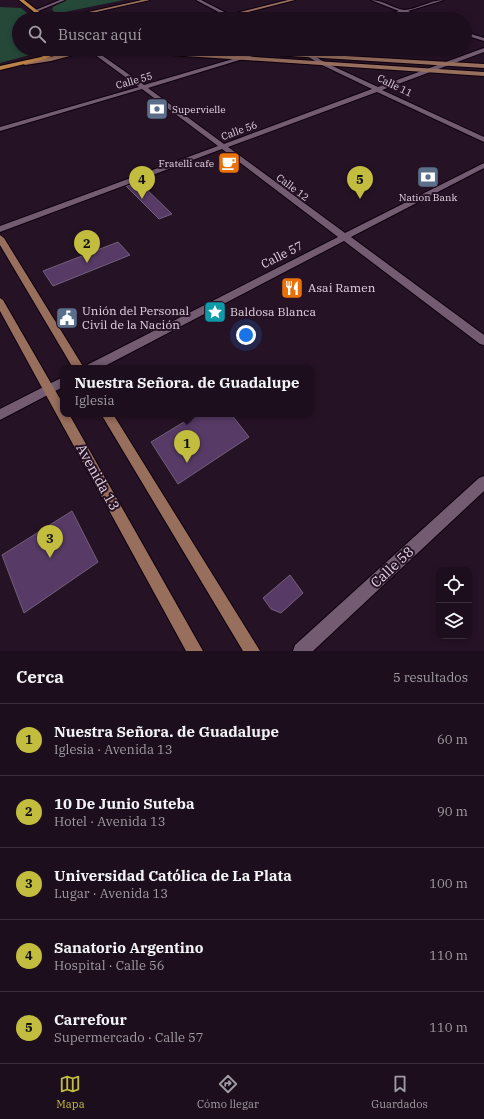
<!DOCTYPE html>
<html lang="es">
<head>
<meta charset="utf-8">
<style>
	:root { --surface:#1c0e1c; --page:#291c29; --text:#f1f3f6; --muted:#a09ca3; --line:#3a2e3b; --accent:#c2bd3f }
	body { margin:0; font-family:"IBM Plex Serif",serif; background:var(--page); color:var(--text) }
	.controls { position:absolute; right:12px; bottom:12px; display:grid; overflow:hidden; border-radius:8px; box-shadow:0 2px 6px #0003 }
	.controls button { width:36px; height:36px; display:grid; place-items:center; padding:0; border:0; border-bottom:1px solid var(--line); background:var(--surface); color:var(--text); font:20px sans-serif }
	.you { position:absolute; left:246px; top:335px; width:14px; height:14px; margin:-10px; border:3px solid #fff; border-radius:50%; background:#1a73e8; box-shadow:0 0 0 6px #1a73e833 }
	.badge { display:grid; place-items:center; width:26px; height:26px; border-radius:50%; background:var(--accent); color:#111; font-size:13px; font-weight:700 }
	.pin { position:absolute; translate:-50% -33px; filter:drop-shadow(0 1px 2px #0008) }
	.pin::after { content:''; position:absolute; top:21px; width:14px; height:12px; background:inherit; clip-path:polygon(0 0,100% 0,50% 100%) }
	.popup { position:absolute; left:60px; top:365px; width:254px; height:52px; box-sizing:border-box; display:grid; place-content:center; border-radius:8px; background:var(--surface); filter:drop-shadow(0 1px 3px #0005); font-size:13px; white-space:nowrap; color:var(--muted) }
	.popup b { font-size:15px; color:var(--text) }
	.popup::after { content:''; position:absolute; left:50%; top:100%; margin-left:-8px; border:8px solid transparent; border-top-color:var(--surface) }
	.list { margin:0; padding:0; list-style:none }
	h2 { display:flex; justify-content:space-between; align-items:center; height:52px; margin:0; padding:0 16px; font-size:17px }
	h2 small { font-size:13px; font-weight:400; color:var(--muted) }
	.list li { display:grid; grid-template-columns:26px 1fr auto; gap:12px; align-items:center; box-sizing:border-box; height:72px; padding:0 16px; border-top:1px solid var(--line) }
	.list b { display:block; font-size:15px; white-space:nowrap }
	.list p { margin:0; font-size:13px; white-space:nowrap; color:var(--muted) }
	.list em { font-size:13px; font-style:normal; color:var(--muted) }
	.icon { flex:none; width:22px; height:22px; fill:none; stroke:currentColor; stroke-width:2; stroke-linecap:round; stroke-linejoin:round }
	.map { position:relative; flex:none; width:484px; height:651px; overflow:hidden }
	.search { position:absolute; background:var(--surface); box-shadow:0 2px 6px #0003; left:12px; right:12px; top:12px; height:44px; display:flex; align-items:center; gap:10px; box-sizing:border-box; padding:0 14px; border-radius:22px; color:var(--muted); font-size:15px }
	.sheet { height:412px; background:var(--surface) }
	nav { display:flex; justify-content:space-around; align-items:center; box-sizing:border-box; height:56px; border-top:1px solid var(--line); background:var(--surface); font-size:11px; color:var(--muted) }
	nav a { display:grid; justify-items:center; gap:2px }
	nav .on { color:var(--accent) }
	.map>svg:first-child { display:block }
</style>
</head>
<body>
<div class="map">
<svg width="484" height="651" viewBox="0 0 484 651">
	<rect width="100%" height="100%" fill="#261225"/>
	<!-- green -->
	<path fill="#254839" d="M 66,0 L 124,0 L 60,13 L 56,13 L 52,10 L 53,7 Z
		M 0,7 L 21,8 L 34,19 L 19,19 L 19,49 L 52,49 L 0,63 Z"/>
	<!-- building -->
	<path fill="#573a65" stroke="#71607b" d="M 139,182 L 172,214 L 159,219 L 126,186 Z
		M 118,242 L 130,255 L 53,286 L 43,271 Z
		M 197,414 L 231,414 L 249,437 L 178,484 L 151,442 Z
		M 72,511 L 98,562 L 24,613 L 2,555 Z
		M 290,575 L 303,593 L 281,613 L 271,609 L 263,598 Z"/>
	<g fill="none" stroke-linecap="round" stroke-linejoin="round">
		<!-- lane casing -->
		<g stroke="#0e010e" stroke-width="2">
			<path id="lane" d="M 60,0 L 65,0 L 36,12 L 33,11 Z"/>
		</g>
		<!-- street casing -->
		<g stroke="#0e010e" stroke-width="2">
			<path id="street" d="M 196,0 L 201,0 L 238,19 L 232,19 Z
				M 371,0 C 383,0 394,9 404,10 C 416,10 430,0 444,0 L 408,11 L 428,19 C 419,19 411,12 403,13 C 393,13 384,19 374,19 L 399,11 Z
				M 465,32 L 484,38 L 484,41 L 465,35 Z
				M 484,48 L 484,52 L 382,90 L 484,137 L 484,142 L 377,92 L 228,147 L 345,233 L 484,163 L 484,168 L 351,237 L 484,335 L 484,345 L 480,344 L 344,241 L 101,368 L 86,368 L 87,365 L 338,237 L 222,149 L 0,232 L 0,226 L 218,146 L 142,89 L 0,131 L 0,127 L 139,87 L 87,49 L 93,49 L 144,85 L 267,49 L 276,49 L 148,88 L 224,144 L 372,89 L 322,65 L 295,49 L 302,49 L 326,63 L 378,87 Z
				M 63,377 L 63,387 L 0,420 L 0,409 Z
				M 484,476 L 484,491 L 313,651 L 293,651 L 295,645 L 479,478 Z"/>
		</g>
		<!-- secondary casing -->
		<g stroke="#0e010e" stroke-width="2">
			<path id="secondary" d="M 142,0 L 150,0 L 65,19 L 57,19 Z
				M 288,0 L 295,0 L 220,19 L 212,19 Z
				M 65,13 L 67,15 L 47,19 L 43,18 Z
				M 87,49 L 96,49 L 51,61 L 25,65 L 22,63 Z
				M 108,49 L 134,49 L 484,72 L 484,76 L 111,51 Z
				M 239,50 L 484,64 L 484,68 L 241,53 L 239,52 Z
				M 0,235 L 4,238 L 84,368 L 73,368 L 0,245 Z
				M 0,298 L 3,300 L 63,404 L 63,414 L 69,414 L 203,651 L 186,651 L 0,311 Z
				M 101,414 L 113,414 L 260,651 L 243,651 Z"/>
		</g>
		<!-- primary casing -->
		<g stroke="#0e010e" stroke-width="2">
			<path id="primary" d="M 19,0 L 24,0 L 48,19 L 43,19 Z
				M 59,49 L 66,49 L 45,59 L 0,70 L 0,66 L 41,57 Z"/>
		</g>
		<!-- lane -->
		<use href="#lane" fill="#735b72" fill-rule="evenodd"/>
		<!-- street -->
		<use href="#street" fill="#735b72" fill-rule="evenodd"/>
		<!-- secondary -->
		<use href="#secondary" fill="#986e5d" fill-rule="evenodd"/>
		<!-- primary -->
		<use href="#primary" fill="#bd8248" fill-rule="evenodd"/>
	</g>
	<!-- icons -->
	<defs>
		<g id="bank-square" transform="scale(1.15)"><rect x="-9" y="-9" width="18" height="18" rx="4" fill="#5c6f8a" stroke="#261225"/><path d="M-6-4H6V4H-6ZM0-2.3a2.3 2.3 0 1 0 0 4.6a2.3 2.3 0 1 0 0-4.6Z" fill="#fff"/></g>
		<g id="cafe-square" transform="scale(1.15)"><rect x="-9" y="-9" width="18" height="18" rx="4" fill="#e8710a" stroke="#261225"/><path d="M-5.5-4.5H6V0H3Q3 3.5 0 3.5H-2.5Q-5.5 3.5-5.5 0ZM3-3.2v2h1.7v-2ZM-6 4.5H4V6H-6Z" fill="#fff"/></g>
		<g id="restaurant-square" transform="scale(1.15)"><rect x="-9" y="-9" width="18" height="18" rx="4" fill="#e8710a" stroke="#261225"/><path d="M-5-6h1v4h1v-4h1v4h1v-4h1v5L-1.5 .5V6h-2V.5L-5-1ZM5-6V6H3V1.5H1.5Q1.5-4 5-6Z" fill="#fff"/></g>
		<g id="sight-square" transform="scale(1.15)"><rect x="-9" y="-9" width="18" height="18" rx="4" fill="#0f9aa8" stroke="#261225"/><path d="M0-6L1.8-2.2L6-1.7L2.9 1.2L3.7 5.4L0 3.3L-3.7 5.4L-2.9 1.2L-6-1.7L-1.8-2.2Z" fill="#fff"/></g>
		<g id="civic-square" transform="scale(1.15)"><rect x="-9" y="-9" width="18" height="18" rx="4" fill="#5c6f8a" stroke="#261225"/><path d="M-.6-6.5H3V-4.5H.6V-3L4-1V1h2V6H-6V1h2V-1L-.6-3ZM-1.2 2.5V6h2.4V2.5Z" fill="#fff"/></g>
	</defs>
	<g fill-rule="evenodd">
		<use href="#bank-square" x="157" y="109"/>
		<use href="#cafe-square" x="229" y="163"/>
		<use href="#bank-square" x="428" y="177"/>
		<use href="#restaurant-square" x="292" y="288"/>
		<use href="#sight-square" x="215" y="312"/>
		<use href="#civic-square" x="67" y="318"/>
	</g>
	<g text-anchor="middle" stroke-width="4" stroke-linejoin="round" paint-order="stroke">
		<!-- far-street labels -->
		<g font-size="10" fill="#e0d2df" stroke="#261225">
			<text transform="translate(134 80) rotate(-16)" y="4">Calle 55</text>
			<text transform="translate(395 85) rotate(26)" y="4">Calle 11</text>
			<text transform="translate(239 130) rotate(-20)" y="4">Calle 56</text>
			<text transform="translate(293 187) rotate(37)" y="4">Calle 12</text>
		</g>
		<!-- far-poi labels -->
		<g font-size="10" fill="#e0d2df" stroke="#261225" text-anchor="start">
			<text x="172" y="113">Supervielle</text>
			<text x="214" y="167" text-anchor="end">Fratelli cafe</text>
			<text x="428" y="201" text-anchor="middle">Nation Bank</text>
		</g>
		<!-- street labels -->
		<g font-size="12" fill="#e0d2df" stroke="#261225">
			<text transform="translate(282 255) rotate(-27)" y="4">Calle 57</text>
		</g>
		<!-- poi labels -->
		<g font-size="12" fill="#e0d2df" stroke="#261225" text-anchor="start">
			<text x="308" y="292">Asai Ramen</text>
			<text x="82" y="315">Unión del Personal<tspan x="82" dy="14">Civil de la Nación</tspan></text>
			<text x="230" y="316">Baldosa Blanca</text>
		</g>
		<!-- near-street labels -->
		<g font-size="14" fill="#e0d2df" stroke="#261225">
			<text transform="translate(98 477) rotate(61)" y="5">Avenida 13</text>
			<text transform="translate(392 567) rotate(-43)" y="5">Calle 58</text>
		</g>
	</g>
</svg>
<div class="controls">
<button><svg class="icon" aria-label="locate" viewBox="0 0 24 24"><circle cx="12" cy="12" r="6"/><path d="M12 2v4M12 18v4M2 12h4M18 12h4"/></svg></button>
<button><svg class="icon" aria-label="layers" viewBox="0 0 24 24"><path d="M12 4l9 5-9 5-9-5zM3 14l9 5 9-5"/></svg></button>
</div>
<div class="you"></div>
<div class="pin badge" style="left:187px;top:463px">1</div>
<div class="popup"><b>Nuestra Señora. de Guadalupe</b>Iglesia</div>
<div class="pin badge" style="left:87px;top:263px">2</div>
<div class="pin badge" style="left:50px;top:558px">3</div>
<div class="pin badge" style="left:142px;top:199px">4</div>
<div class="pin badge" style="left:360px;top:199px">5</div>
<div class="search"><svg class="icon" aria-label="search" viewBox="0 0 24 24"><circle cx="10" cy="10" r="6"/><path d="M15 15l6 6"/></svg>Buscar aquí</div>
</div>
<section class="sheet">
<h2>Cerca<small>5 resultados</small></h2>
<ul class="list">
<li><span class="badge">1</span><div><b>Nuestra Señora. de Guadalupe</b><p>Iglesia · Avenida 13</p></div><em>60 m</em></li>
<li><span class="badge">2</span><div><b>10 De Junio Suteba</b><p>Hotel · Avenida 13</p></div><em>90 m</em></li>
<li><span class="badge">3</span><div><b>Universidad Católica de La Plata</b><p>Lugar · Avenida 13</p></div><em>100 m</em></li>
<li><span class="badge">4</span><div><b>Sanatorio Argentino</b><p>Hospital · Calle 56</p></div><em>110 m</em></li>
<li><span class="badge">5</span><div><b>Carrefour</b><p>Supermercado · Calle 57</p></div><em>110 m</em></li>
</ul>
</section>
<nav>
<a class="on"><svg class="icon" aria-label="map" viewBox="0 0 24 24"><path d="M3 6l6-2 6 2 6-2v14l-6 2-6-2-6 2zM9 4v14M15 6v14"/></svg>Mapa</a>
<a><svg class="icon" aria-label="directions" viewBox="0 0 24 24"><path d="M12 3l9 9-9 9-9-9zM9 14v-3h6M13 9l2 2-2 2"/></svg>Cómo llegar</a>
<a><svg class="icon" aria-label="saved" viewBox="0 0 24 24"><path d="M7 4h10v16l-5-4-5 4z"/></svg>Guardados</a>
</nav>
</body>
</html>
